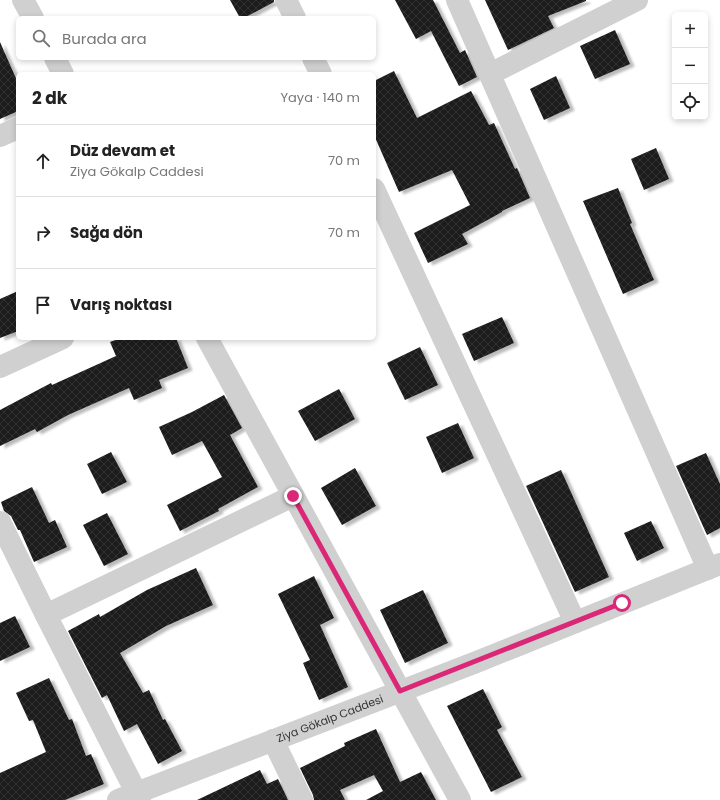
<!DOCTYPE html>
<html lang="tr">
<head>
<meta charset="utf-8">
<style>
	:root { --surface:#fff; --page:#f6f6f6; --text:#222; --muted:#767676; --line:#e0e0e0 }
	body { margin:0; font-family:Poppins,sans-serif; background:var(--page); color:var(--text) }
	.controls { position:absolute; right:12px; top:12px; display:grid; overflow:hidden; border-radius:6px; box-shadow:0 2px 6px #0003 }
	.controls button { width:36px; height:36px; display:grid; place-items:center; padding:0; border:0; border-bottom:1px solid var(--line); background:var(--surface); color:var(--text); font:20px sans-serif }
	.stop { position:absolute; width:12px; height:12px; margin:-9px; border:3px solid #db2777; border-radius:50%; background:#fff }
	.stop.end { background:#db2777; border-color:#fff; box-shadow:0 1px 4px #0008 }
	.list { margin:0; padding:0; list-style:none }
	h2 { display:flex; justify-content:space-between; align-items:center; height:52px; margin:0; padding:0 16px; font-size:17px }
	h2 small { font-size:13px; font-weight:400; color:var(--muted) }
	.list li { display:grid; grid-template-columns:26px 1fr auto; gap:12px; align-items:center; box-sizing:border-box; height:72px; padding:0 16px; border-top:1px solid var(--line) }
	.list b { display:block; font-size:15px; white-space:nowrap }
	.list p { margin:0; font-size:13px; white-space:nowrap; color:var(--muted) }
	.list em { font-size:13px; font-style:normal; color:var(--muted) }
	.icon { flex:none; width:22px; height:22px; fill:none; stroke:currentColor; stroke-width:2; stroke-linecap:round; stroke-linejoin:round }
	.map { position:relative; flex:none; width:720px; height:800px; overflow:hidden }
	.search { position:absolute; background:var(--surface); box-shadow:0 2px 6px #0003; left:16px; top:16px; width:360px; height:44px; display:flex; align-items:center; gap:10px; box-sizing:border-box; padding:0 14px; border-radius:6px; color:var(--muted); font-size:15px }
	.panel { position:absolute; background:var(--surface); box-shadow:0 2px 6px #0003; left:16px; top:72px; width:360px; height:268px; border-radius:6px }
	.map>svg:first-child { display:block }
</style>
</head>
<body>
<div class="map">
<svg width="720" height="800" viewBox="0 0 720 800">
	<defs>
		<pattern id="building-cross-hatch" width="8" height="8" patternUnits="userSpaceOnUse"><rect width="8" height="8" fill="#1a1a1a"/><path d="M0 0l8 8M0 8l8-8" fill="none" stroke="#333"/></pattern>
		<filter id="shadow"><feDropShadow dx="4.5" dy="2.5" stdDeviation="1" flood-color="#0004"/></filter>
	</defs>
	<rect width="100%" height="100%" fill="#fff"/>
	<!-- building -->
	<path fill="url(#building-cross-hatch)" filter="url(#shadow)" d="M 230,0 L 274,0 L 274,2 L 244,18 L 240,18 Z
		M 395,0 L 433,0 L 460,53 L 465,50 L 477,77 L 459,86 L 431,31 L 416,39 Z
		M 485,0 L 586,0 L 586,1 L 548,16 L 554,28 L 508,50 Z
		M 615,30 L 630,64 L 595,79 L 580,46 Z
		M 0,42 L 18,83 L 18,111 L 0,119 Z
		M 394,71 L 417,118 L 471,91 L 489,125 L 494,123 L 515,169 L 517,168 L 530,198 L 502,211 L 502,212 L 462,234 L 468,244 L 428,263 L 414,233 L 470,205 L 452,170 L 399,192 L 374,135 L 374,81 Z
		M 556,76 L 570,108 L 544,120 L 530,89 Z
		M 656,148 L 669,179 L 644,190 L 631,159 Z
		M 618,188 L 632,223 L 630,224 L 654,280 L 623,294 L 583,201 Z
		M 18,291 L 18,331 L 0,338 L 0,299 Z
		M 502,317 L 514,343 L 474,361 L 462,334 Z
		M 121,338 L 176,338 L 188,368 L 159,380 L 162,388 L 134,400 L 129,388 L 68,415 L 37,432 L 35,429 L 0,446 L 0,410 L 51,383 L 52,385 L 116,356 L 110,342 Z
		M 420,347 L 438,385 L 405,400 L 387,363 Z
		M 339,389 L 355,419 L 315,441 L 298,411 Z
		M 224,395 L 242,428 L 230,435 L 258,487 L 218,509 L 219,511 L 180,531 L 167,505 L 222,477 L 202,441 L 172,455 L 159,427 L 192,412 Z
		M 458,423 L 474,458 L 442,473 L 426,437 Z
		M 111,452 L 127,482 L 102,494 L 87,464 Z
		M 706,453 L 720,484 L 720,528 L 707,535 L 676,466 Z
		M 355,468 L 376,506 L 342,525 L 321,488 Z
		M 561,470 L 609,577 L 575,592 L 526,486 Z
		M 32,487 L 49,523 L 55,520 L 67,547 L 34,562 L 20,530 L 18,530 L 11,516 L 4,511 L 1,502 Z
		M 107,513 L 128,554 L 104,566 L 83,525 Z
		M 651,521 L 664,548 L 637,561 L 624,533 Z
		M 196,568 L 213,605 L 166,626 L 120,653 L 143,693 L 149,690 L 163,720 L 165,719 L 182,751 L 158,764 L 137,724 L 124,731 L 107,695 L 102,698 L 68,631 L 99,614 L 100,617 L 147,590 Z
		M 314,576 L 334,618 L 320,625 L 348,687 L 319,700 L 303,663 L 310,660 L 278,594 Z
		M 423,590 L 448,643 L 405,663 L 380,610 Z
		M 15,616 L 30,647 L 0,661 L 0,623 Z
		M 49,678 L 69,720 L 72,719 L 86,756 L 91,754 L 104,784 L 65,800 L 0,800 L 0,773 L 46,752 L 33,720 L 29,721 L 16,693 Z
		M 483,689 L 502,727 L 497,730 L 522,777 L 491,792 L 447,706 Z
		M 376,729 L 400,782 L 421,772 L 436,800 L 366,800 L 383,791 L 374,775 L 340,790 L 345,800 L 314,800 L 313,795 L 300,768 L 345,746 L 344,743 Z
		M 260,770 L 267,784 L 278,779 L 288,800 L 197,800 Z"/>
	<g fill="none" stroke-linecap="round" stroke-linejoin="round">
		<!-- minor -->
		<g stroke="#d0d0d0" stroke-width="22">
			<path d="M 23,0 L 33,18"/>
			<path d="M 286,0 L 295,18"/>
			<path d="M 457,0 L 708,569"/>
			<path d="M 55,58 L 63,74"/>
			<path d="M 313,58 L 321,74"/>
			<path d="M 490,74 L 637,0"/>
			<path d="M 0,136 L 18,128"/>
			<path d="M 374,189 L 575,622"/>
			<path d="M 207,338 L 460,800"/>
			<path d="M 0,367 L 63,338"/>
			<path d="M 0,522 L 46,615 L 140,800"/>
			<path d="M 46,615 L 293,496"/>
			<path d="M 273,740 L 302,800"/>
			<path id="s1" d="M 118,800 L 474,663 L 720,564"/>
		</g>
	</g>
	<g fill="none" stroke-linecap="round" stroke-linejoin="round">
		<!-- route -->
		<path stroke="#db2777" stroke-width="5" d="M 293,496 L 400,691 L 622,603"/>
	</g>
	<g text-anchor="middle" stroke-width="4" stroke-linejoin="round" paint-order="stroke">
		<!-- street labels -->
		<g font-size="11" fill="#333" stroke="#fff">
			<text dy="4" stroke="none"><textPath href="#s1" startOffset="227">Ziya Gökalp Caddesi</textPath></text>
		</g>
	</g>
</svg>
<div class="controls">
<button>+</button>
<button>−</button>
<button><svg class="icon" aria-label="locate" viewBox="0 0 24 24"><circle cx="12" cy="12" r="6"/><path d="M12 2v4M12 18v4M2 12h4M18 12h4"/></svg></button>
</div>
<div class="stop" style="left:622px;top:603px"></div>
<div class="stop end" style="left:293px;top:496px"></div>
<div class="search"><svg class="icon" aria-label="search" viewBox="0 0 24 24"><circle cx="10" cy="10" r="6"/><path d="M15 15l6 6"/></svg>Burada ara</div>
<section class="panel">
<h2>2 dk<small>Yaya · 140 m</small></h2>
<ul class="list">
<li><svg class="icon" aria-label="ahead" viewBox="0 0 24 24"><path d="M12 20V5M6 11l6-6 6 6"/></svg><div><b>Düz devam et</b><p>Ziya Gökalp Caddesi</p></div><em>70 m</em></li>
<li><svg class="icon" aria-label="right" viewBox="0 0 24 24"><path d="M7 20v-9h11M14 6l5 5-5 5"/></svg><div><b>Sağa dön</b></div><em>70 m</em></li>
<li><svg class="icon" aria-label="arrive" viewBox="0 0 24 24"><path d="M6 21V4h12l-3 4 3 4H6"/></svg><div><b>Varış noktası</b></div></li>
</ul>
</section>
</div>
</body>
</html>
